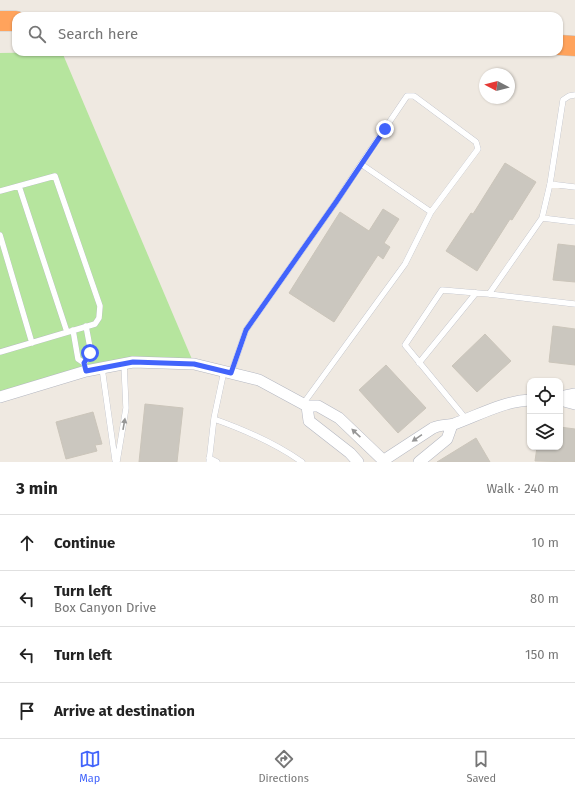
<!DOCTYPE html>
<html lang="en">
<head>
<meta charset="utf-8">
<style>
	:root { --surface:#fff; --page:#f2f2f2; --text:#222; --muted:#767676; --line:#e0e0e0; --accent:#4264fb }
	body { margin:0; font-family:"Fira Sans",sans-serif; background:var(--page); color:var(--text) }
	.controls { position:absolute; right:12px; bottom:12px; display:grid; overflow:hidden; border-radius:8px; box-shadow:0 1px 3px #0004 }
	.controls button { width:36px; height:36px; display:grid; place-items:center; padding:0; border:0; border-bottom:1px solid var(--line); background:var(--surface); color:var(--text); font:20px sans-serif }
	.compass { position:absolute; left:479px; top:68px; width:36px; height:36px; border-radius:50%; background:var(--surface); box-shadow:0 1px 3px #0004; rotate:277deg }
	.stop { position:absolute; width:12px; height:12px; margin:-9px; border:3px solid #4264fb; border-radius:50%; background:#fff }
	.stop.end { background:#4264fb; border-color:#fff; box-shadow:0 1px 4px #0008 }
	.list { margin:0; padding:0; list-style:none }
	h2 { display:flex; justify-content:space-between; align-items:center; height:52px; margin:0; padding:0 16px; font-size:17px }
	h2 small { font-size:13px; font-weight:400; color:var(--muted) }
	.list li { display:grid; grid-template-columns:26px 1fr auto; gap:12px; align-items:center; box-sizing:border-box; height:56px; padding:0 16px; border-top:1px solid var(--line) }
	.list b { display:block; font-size:15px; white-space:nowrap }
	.list p { margin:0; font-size:13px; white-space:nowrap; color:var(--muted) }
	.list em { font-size:13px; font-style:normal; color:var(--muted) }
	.icon { flex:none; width:22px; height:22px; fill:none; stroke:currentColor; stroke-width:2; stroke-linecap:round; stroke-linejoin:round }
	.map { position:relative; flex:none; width:575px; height:462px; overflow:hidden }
	.search { position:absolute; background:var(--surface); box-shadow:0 1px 3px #0004; left:12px; right:12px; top:12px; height:44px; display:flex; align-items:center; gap:10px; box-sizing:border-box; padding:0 14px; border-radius:12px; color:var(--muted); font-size:15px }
	.sheet { height:276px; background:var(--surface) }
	nav { display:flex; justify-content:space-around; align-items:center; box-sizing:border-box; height:56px; border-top:1px solid var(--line); background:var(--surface); font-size:11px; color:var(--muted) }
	nav a { display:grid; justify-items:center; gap:2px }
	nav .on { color:var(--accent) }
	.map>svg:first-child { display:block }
</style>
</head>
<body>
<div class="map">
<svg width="575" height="462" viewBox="0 0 575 462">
	<rect width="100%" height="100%" fill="#efe9e1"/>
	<!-- green -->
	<path fill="#b6e59e" d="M 62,52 L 194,364 L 133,362 L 0,397 L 0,53 Z"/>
	<!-- building -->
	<path fill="#cbc7bf" stroke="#cbc5ba" d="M 505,163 L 536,182 L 512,220 L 510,219 L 477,271 L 446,251 L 471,213 L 473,214 Z
		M 383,209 L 399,219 L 384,243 L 390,247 L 383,259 L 378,255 L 334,322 L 289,293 L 340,212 L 369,231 Z
		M 558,244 L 575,246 L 575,282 L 553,280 Z
		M 553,326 L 575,329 L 575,365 L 549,362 Z
		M 485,334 L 511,361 L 477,392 L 452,366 Z
		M 386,365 L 426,408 L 398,433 L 359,390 Z
		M 145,404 L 183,408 L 177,462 L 139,462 Z
		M 93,412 L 102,444 L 95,445 L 97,451 L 66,459 L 56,422 Z
		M 560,427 L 575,429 L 575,462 L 535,461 L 537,447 L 560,447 Z
		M 476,438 L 490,462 L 437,462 Z"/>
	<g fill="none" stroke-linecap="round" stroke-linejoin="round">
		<!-- service casing -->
		<g stroke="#b4b7c1" stroke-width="6">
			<path id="service" d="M 361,164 L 407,96 L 414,96 L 476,142 L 478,149 L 431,212
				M 550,184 L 575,187
				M 19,186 L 67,332
				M 0,191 L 55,176 L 100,306 L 99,318 L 95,324 L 0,352
				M 542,218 L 575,222
				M 0,235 L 32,343
				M 489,294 L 542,218 L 550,184 L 563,100 L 569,96 L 575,95
				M 73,330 L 78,359 L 84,363 L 86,371
				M 84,363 L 91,353 L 86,326
				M 419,363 L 476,293
				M 102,368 L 115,460
				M 231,373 L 246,330 L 336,202 L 361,164 L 431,212 L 405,264 L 303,404
				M 214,419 C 245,430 275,443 302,462
				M 466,419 L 405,345 L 442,290 L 489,294 L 575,304
				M 209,458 L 217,462
				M 117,462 L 126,408 L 124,364
				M 209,462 L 214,418 L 224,371"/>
		</g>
		<!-- minor casing -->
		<g stroke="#b4b7c1" stroke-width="12">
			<path id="minor" d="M 0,397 L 86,371 L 133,362 L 194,364 L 259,380 L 307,406 L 318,406 L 339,418 L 385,462
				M 560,397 L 575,394
				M 560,400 L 575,404
				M 307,406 L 309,421 L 350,453 L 358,462
				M 384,460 L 433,428 C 441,424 447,426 454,424 C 479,415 504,401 530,400
				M 419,462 L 447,439 L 452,425"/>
		</g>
		<!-- motorway casing -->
		<g stroke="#c9c9c9" stroke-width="21">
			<path id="motorway" d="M 0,21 L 16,21
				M 559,45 L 575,46"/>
		</g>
		<!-- service -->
		<use href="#service" stroke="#fff" stroke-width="5.5"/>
		<!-- minor -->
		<use href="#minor" stroke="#fff" stroke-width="11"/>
		<!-- motorway -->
		<use href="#motorway" stroke="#ffa35c" stroke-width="20"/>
	</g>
	<!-- one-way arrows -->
	<defs><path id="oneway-solid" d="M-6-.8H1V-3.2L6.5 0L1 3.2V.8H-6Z"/></defs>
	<g fill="#969696">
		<use href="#oneway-solid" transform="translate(124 424) rotate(-80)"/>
		<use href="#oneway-solid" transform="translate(356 433) rotate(-137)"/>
		<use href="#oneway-solid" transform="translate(417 438) rotate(146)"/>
	</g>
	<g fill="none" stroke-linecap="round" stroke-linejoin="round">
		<!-- route -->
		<path stroke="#4264fb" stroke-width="5" d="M 90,353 L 84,363 L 86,371 L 133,362 L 194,364 L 231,373 L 246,330 L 336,202 L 385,129"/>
	</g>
</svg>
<div class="controls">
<button><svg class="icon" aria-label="locate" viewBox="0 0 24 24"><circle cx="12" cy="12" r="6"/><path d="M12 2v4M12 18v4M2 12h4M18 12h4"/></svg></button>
<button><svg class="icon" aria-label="layers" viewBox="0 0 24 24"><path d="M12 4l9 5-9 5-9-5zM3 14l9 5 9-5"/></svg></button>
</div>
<svg class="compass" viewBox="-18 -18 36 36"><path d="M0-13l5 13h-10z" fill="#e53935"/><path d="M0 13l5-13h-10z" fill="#767676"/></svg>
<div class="stop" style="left:90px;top:353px"></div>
<div class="stop end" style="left:385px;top:129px"></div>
<div class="search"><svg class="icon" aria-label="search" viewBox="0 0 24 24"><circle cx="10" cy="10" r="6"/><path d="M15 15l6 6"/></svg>Search here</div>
</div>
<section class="sheet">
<h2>3 min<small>Walk · 240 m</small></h2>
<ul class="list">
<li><svg class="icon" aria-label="ahead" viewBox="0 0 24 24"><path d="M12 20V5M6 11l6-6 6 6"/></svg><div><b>Continue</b></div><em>10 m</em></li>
<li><svg class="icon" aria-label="left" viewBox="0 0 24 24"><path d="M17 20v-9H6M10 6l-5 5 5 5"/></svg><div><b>Turn left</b><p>Box Canyon Drive</p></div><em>80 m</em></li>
<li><svg class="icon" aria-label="left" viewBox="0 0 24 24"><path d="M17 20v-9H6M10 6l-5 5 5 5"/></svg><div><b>Turn left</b></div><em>150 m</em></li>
<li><svg class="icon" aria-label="arrive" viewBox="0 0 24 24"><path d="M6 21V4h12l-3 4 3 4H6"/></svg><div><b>Arrive at destination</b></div></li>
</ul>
</section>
<nav>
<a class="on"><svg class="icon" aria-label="map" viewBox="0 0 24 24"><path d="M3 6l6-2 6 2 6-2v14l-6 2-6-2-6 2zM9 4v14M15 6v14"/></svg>Map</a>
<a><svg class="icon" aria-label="directions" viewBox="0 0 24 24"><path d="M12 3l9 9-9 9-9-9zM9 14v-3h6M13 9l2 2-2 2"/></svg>Directions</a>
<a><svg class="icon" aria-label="saved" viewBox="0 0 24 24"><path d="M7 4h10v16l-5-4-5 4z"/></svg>Saved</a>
</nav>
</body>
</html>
